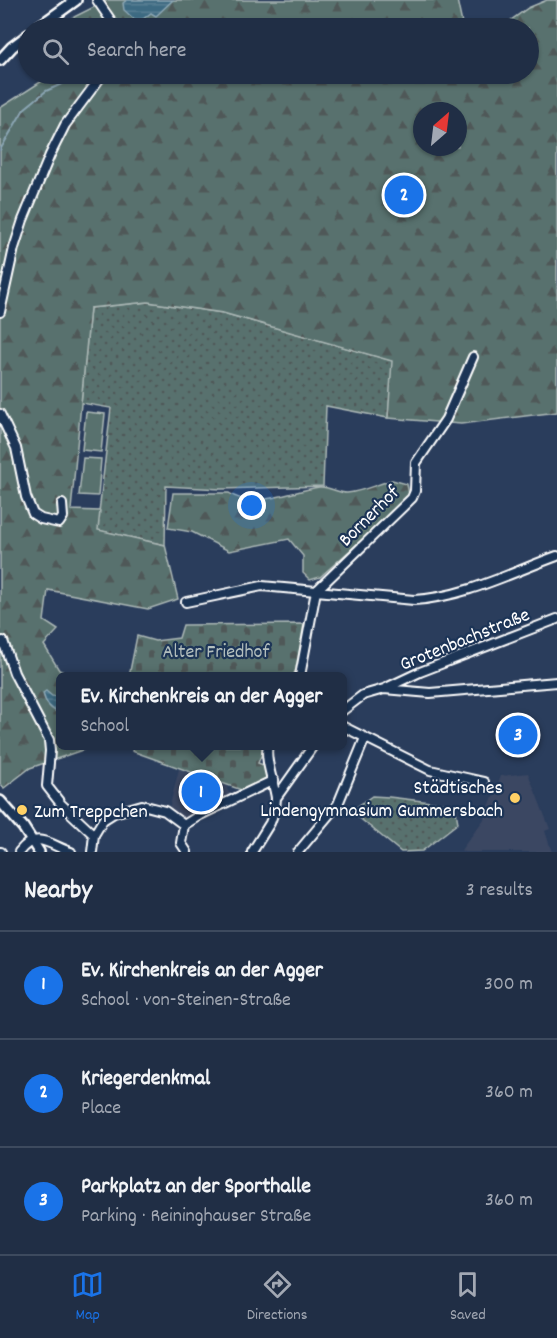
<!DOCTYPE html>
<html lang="en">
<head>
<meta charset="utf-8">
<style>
	:root { --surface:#202e45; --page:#28364c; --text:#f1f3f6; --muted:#a2a8b3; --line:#3d4a5e; --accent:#1a73e8 }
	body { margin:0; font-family:Dekko,sans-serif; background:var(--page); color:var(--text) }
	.compass { position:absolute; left:413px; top:102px; width:54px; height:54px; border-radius:50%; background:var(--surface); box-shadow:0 2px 4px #0004; rotate:28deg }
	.you { position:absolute; left:252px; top:506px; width:21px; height:21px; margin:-15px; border:4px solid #fff; border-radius:50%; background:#1a73e8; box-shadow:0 0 0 9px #1a73e833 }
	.badge { display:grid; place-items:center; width:39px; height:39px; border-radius:50%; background:var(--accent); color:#fff; font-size:20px; font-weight:700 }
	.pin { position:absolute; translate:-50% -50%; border:3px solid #fff; box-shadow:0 2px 6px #0006 }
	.popup { position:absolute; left:56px; top:672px; width:291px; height:78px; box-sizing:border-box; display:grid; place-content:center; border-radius:9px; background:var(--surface); filter:drop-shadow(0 2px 4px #0005); font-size:20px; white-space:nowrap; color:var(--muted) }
	.popup b { font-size:22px; color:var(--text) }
	.popup::after { content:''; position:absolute; left:50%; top:100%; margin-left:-12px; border:12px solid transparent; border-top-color:var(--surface) }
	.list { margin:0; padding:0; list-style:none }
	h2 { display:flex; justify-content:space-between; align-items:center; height:78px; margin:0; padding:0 24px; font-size:26px }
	h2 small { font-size:20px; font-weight:400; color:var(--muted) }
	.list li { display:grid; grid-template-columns:39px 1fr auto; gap:18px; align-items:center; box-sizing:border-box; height:108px; padding:0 24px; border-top:2px solid var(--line) }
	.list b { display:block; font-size:22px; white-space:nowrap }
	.list p { margin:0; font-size:20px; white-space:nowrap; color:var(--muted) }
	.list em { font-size:20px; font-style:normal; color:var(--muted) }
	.icon { flex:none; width:33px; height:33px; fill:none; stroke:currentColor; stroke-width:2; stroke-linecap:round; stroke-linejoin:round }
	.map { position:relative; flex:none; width:557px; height:852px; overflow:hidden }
	.search { position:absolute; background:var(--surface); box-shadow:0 2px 4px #0004; left:18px; right:18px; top:18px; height:66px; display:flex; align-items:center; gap:15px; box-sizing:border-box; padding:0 21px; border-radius:33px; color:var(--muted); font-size:22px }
	.sheet { height:402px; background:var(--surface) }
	nav { display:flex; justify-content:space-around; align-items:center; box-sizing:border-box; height:84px; border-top:2px solid var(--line); background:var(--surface); font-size:16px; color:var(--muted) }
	nav a { display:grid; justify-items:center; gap:3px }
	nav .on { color:var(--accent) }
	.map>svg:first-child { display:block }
</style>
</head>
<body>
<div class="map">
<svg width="557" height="852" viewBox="0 0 557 852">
	<defs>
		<pattern id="green-dots" width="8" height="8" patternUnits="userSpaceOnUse" patternTransform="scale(1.5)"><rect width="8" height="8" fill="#58716e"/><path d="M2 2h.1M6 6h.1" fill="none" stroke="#505958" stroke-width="1.8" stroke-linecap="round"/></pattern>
		<pattern id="forest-firs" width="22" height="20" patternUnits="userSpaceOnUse" patternTransform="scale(1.5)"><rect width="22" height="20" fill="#58716e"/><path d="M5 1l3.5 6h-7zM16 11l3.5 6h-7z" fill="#505958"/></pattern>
		<pattern id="cemetery-stones" width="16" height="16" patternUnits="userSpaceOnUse" patternTransform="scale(1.5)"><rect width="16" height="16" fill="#58716e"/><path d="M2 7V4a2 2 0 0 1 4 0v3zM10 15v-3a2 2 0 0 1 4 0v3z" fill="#505958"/></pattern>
		<pattern id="water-rules" width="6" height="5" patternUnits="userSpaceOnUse" patternTransform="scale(1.5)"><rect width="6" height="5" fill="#3e6a82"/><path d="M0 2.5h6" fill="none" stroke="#5b8095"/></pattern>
	</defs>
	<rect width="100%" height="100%" fill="#2a3d5c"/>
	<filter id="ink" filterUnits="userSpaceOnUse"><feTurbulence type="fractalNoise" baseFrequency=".0167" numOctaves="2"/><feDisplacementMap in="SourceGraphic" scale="12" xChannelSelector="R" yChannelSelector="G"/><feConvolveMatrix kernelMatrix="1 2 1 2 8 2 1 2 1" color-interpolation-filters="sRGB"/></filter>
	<g filter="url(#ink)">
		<!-- built -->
		<path fill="#3a4662" d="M 179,769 L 228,786 L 227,789 L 230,795 L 204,810 L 183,819 L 169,809 Z
			M 528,773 L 550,829 L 545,831 L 552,852 L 464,852 L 461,850 L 484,819 L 501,776 Z"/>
		<!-- green -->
		<path fill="url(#green-dots)" stroke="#acb8b6" stroke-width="1.5" d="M 148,302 L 223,313 L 393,361 L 388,418 L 326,406 L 323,486 L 221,489 L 166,486 L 165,545 L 97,530 L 111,408 L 81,403 L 90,308 Z
			M 372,796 L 389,797 L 455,805 L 458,823 L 422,851 L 401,852 L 351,811 Z"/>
		<!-- forest -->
		<path fill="url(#forest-firs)" stroke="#acb8b6" stroke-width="1.5" fill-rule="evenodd" d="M 108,0 L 457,0 L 463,28 L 68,28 L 70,19 Z
			M 547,0 L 557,0 L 557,412 L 461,424 L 388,418 L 392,361 L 223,313 L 148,302 L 90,308 L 71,510 L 100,511 L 98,530 L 165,545 L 178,599 L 148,609 L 48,590 L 44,621 L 58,630 L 44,645 L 59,670 L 75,676 L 60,676 L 60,746 L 94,746 L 30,768 L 4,788 L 0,783 L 0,653 L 3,650 L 0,643 L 0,108 L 53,74 L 528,74 L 528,28 L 500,28 L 528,8 ZM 422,111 L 458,111 L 458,147 L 422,147 Z
			M 392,480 L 407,484 L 409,494 L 403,503 L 320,577 L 310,580 L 303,573 L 303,556 L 289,539 L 229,551 L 192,532 L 168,528 L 173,493 L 229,493 C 252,510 292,491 319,487 C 329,486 337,493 347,493 C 361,492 378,484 392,480 Z"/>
		<!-- cemetery -->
		<path fill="url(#cemetery-stones)" stroke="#acb8b6" stroke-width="1.5" d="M 304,624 L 296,669 L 293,676 L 129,676 L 137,636 L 155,641 L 179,638 L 183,625 Z
			M 127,746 L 265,746 L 258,763 L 271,768 L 269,780 L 247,792 L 132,751 L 133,748 Z"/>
		<!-- pitch -->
		<path fill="#58716e" stroke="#acb8b6" stroke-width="1.5" d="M 86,412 L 105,414 L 101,452 L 82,450 Z
			M 83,458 L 101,459 L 98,496 L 79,495 Z"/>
		<!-- water -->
		<path fill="url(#water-rules)" stroke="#8ba6b4" stroke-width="1.5" d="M 127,0 L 173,0 L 156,16 L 151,13 L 143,19 L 136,21 L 124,10 L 123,3 Z
			M 46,691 L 52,696 L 60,697 L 60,713 C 51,710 45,703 43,693 Z"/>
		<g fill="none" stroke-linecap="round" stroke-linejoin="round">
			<!-- stream -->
			<path stroke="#8ba6b4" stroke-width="2" d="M 0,150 L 24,109 L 46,91 L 64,83 L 74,74"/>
			<!-- minor casing -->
			<g stroke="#fff" stroke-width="12">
				<path id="minor" d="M 97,0 L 116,28
					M 0,312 L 14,248 L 23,220 L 50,155 L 65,125 L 103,74
					M 0,414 L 16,448 L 26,497 L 33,514 L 41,519 L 59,523 L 63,517 L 62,504
					M 186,602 L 262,586 L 414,600 C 465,597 510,573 557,556
					M 3,641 L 14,673 L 49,740 L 50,751 L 47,786 L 61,804 L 94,835 L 92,852
					M 300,676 L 316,591 L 412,498 L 415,491 L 416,463 L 446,419 L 473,357
					M 386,688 L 420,672 L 557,619
					M 342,711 L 363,695 L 384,689 L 430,693 L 557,682
					M 342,726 L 430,770 L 484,782
					M 268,746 C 264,758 274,783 276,798
					M 94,835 L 103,820 L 114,813 L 142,805 L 165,811 L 184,825
					M 0,852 L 1,852
					M 19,852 C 37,829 51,846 71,852
					M 187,852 L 181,843 L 184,825 L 200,815 L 274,780
					M 252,852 L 270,823 L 275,809 L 276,798 L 313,746
					M 298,852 L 338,804 L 365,738"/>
			</g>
			<!-- tertiary casing -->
			<g stroke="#fff" stroke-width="14">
				<path id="tertiary" d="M 37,28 L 76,0
					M 0,60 L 12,47 L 28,35
					M 0,801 L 23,827 L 39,852"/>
			</g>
			<!-- minor -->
			<use href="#minor" stroke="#1d3557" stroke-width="8"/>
			<!-- tertiary -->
			<use href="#tertiary" stroke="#1d3557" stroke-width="9"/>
		</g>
	</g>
	<!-- markers -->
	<g fill="#ffd166" stroke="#1d3557" stroke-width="2">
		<circle cx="515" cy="798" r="6"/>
		<circle cx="22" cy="810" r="6"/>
	</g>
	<g text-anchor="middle" stroke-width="4.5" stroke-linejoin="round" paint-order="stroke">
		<!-- street labels -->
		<g font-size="20" fill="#fff" stroke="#1d3557">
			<text transform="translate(368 515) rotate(-45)" y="7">Bornerhof</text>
			<text transform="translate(464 638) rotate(-22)" y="7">Grotenbachstraße</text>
		</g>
		<!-- park labels -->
		<g font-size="20" fill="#b4bfbe" stroke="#1d3557">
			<text x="216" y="657">Alter Friedhof</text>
		</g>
		<!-- poi labels -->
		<g font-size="20" fill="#fff" stroke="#1d3557" text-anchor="end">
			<text x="503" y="793">Städtisches<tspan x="503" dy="23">Lindengymnasium Gummersbach</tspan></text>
			<text x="34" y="817" text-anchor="start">Zum Treppchen</text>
		</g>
	</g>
</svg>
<svg class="compass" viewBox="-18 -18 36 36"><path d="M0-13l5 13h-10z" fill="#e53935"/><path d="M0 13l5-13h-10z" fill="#a2a8b3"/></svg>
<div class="you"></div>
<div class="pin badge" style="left:201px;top:792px">1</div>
<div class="popup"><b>Ev. Kirchenkreis an der Agger</b>School</div>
<div class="pin badge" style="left:404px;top:195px">2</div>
<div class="pin badge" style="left:518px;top:735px">3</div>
<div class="search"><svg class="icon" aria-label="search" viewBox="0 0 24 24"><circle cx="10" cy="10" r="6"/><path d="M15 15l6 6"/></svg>Search here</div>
</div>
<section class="sheet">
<h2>Nearby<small>3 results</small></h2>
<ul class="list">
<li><span class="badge">1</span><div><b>Ev. Kirchenkreis an der Agger</b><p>School · von-Steinen-Straße</p></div><em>300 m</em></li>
<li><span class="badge">2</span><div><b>Kriegerdenkmal</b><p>Place</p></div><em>360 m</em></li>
<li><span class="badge">3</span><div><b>Parkplatz an der Sporthalle</b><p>Parking · Reininghauser Straße</p></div><em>360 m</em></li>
</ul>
</section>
<nav>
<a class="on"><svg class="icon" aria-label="map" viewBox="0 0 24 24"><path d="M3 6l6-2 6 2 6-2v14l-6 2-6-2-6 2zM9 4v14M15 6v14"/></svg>Map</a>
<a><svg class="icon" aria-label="directions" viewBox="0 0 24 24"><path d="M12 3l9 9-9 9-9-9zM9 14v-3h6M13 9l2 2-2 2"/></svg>Directions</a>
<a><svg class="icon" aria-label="saved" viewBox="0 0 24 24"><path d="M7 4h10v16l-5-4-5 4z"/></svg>Saved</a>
</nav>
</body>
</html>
